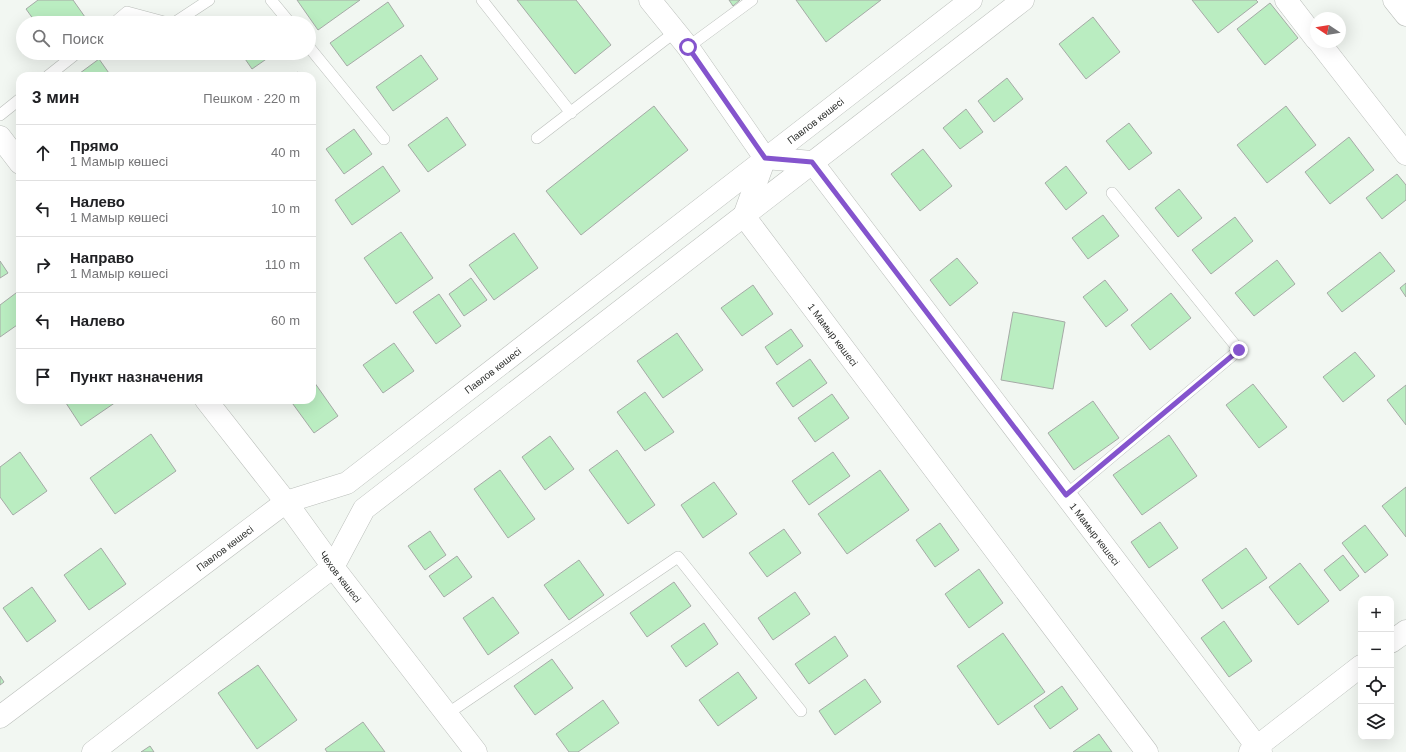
<!DOCTYPE html>
<html lang="ru">
<head>
<meta charset="utf-8">
<style>
	:root { --surface:#fff; --page:#f2f2f2; --text:#202124; --muted:#757577; --line:#e0e0e0 }
	body { margin:0; font-family:Helvetica,sans-serif; background:var(--page); color:var(--text) }
	.controls { position:absolute; right:12px; bottom:12px; display:grid; overflow:hidden; border-radius:8px; box-shadow:0 4px 16px #0002 }
	.controls button { width:36px; height:36px; display:grid; place-items:center; padding:0; border:0; border-bottom:1px solid var(--line); background:var(--surface); color:var(--text); font:20px sans-serif }
	.compass { position:absolute; left:1310px; top:12px; width:36px; height:36px; border-radius:50%; background:var(--surface); box-shadow:0 4px 16px #0002; rotate:282deg }
	.stop { position:absolute; width:12px; height:12px; margin:-9px; border:3px solid #8454cd; border-radius:50%; background:#fff }
	.stop.end { background:#8454cd; border-color:#fff; box-shadow:0 1px 4px #0008 }
	.list { margin:0; padding:0; list-style:none }
	h2 { display:flex; justify-content:space-between; align-items:center; height:52px; margin:0; padding:0 16px; font-size:17px }
	h2 small { font-size:13px; font-weight:400; color:var(--muted) }
	.list li { display:grid; grid-template-columns:26px 1fr auto; gap:12px; align-items:center; box-sizing:border-box; height:56px; padding:0 16px; border-top:1px solid var(--line) }
	.list b { display:block; font-size:15px; white-space:nowrap }
	.list p { margin:0; font-size:13px; white-space:nowrap; color:var(--muted) }
	.list em { font-size:13px; font-style:normal; color:var(--muted) }
	.icon { flex:none; width:22px; height:22px; fill:none; stroke:currentColor; stroke-width:2; stroke-linecap:round; stroke-linejoin:round }
	.map { position:relative; flex:none; width:1406px; height:752px; overflow:hidden }
	.search { position:absolute; background:var(--surface); box-shadow:0 4px 16px #0002; left:16px; top:16px; width:300px; height:44px; display:flex; align-items:center; gap:10px; box-sizing:border-box; padding:0 14px; border-radius:22px; color:var(--muted); font-size:15px }
	.panel { position:absolute; background:var(--surface); box-shadow:0 4px 16px #0002; left:16px; top:72px; width:300px; height:332px; border-radius:12px }
	.map>svg:first-child { display:block }
</style>
</head>
<body>
<div class="map">
<svg width="1406" height="752" viewBox="0 0 1406 752">
	<rect width="100%" height="100%" fill="#f2f7f2"/>
	<!-- building -->
	<path fill="#baedc1" stroke="#a5aaa6" d="M 38,0 L 73,0 L 85,17 L 77,23 L 36,23 L 26,9 Z
		M 297,0 L 360,0 L 318,30 Z
		M 517,0 L 576,0 L 611,45 L 575,74 Z
		M 729,0 L 740,0 L 733,6 Z
		M 796,0 L 881,0 L 826,42 Z
		M 1192,0 L 1256,0 L 1258,2 L 1218,33 Z
		M 388,2 L 404,26 L 347,66 L 330,43 Z
		M 1270,3 L 1298,38 L 1265,65 L 1237,29 Z
		M 1093,17 L 1120,52 L 1086,79 L 1059,44 Z
		M 241,53 L 275,53 L 252,69 Z
		M 421,55 L 438,79 L 393,111 L 376,87 Z
		M 99,59 L 111,76 L 76,76 Z
		M 298,72 L 301,76 L 292,76 Z
		M 1007,78 L 1023,99 L 994,122 L 978,101 Z
		M 654,106 L 688,150 L 581,235 L 546,191 Z
		M 1286,106 L 1316,145 L 1267,183 L 1237,145 Z
		M 966,109 L 983,132 L 960,149 L 943,128 Z
		M 447,117 L 466,145 L 428,172 L 408,145 Z
		M 1129,123 L 1152,153 L 1129,170 L 1106,141 Z
		M 354,129 L 372,154 L 344,174 L 326,149 Z
		M 1349,137 L 1374,170 L 1330,204 L 1305,172 Z
		M 923,149 L 952,186 L 920,211 L 891,174 Z
		M 383,166 L 400,191 L 352,225 L 335,200 Z
		M 1066,166 L 1087,193 L 1066,210 L 1045,183 Z
		M 1397,174 L 1406,185 L 1406,200 L 1382,219 L 1366,198 Z
		M 1179,189 L 1202,218 L 1178,237 L 1155,208 Z
		M 1103,215 L 1119,236 L 1088,259 L 1072,238 Z
		M 1235,217 L 1253,241 L 1211,274 L 1192,250 Z
		M 401,232 L 433,278 L 396,304 L 364,258 Z
		M 514,233 L 538,268 L 494,300 L 469,265 Z
		M 1380,252 L 1395,271 L 1342,312 L 1327,293 Z
		M 957,258 L 978,283 L 950,306 L 930,280 Z
		M 1277,260 L 1295,284 L 1254,316 L 1235,293 Z
		M 0,261 L 8,273 L 0,278 Z
		M 471,278 L 487,300 L 464,316 L 449,294 Z
		M 1105,280 L 1128,310 L 1106,327 L 1083,297 Z
		M 1406,283 L 1406,297 L 1400,288 Z
		M 753,285 L 773,314 L 742,336 L 721,308 Z
		M 20,290 L 20,323 L 0,337 L 0,305 Z
		M 1171,293 L 1191,318 L 1150,350 L 1131,325 Z
		M 439,294 L 461,326 L 436,344 L 413,312 Z
		M 1013,312 L 1065,322 L 1053,389 L 1001,380 Z
		M 791,329 L 803,346 L 777,365 L 765,347 Z
		M 677,333 L 703,370 L 663,398 L 637,361 Z
		M 394,343 L 414,371 L 383,393 L 363,365 Z
		M 1355,352 L 1375,376 L 1343,402 L 1323,377 Z
		M 810,359 L 827,383 L 793,407 L 776,383 Z
		M 312,379 L 338,416 L 314,433 L 290,400 L 312,400 Z
		M 1253,384 L 1287,427 L 1259,448 L 1226,405 Z
		M 1406,385 L 1406,425 L 1387,400 Z
		M 645,392 L 674,432 L 645,451 L 617,412 Z
		M 832,394 L 849,418 L 815,442 L 798,418 Z
		M 64,400 L 114,400 L 116,402 L 81,426 Z
		M 1093,401 L 1119,438 L 1074,470 L 1048,433 Z
		M 151,434 L 176,471 L 115,514 L 90,478 Z
		M 1169,435 L 1197,476 L 1142,515 L 1113,475 Z
		M 550,436 L 574,469 L 545,490 L 522,457 Z
		M 617,450 L 655,505 L 628,524 L 589,470 Z
		M 20,452 L 47,491 L 13,515 L 0,497 L 0,467 Z
		M 833,452 L 850,476 L 809,505 L 792,481 Z
		M 500,470 L 535,519 L 508,538 L 474,489 Z
		M 880,470 L 909,510 L 847,554 L 818,514 Z
		M 714,482 L 737,514 L 703,538 L 681,505 Z
		M 1406,487 L 1406,537 L 1382,506 Z
		M 1160,522 L 1178,548 L 1149,568 L 1131,542 Z
		M 940,523 L 959,550 L 935,567 L 916,540 Z
		M 1365,525 L 1388,555 L 1365,573 L 1342,543 Z
		M 784,529 L 801,553 L 767,577 L 749,553 Z
		M 430,531 L 446,555 L 425,570 L 408,546 Z
		M 101,548 L 126,584 L 89,610 L 64,575 Z
		M 1246,548 L 1267,578 L 1222,609 L 1202,580 Z
		M 1343,555 L 1359,576 L 1340,591 L 1324,570 Z
		M 457,556 L 472,577 L 444,597 L 429,576 Z
		M 579,560 L 604,595 L 569,620 L 544,585 Z
		M 1300,563 L 1329,601 L 1298,625 L 1269,587 Z
		M 979,569 L 1003,603 L 969,628 L 945,594 Z
		M 674,582 L 691,606 L 647,637 L 630,613 Z
		M 32,587 L 56,621 L 27,642 L 3,608 Z
		M 795,592 L 810,614 L 773,640 L 758,618 Z
		M 493,597 L 519,633 L 488,655 L 463,618 Z
		M 1224,621 L 1252,661 L 1229,677 L 1201,638 Z
		M 704,623 L 718,644 L 686,667 L 671,646 Z
		M 1003,633 L 1045,692 L 998,725 L 957,666 Z
		M 835,636 L 848,656 L 809,684 L 795,664 Z
		M 552,659 L 573,688 L 535,715 L 514,686 Z
		M 258,665 L 297,720 L 257,749 L 218,693 Z
		M 738,672 L 757,698 L 718,726 L 699,700 Z
		M 0,676 L 4,682 L 0,685 Z
		M 865,679 L 881,702 L 835,735 L 819,711 Z
		M 1062,686 L 1078,709 L 1050,729 L 1034,706 Z
		M 603,700 L 619,723 L 578,752 L 569,752 L 556,734 Z
		M 363,722 L 385,752 L 327,752 L 325,749 Z
		M 1099,734 L 1112,752 L 1073,752 Z
		M 150,746 L 154,752 L 141,752 Z"/>
	<g fill="none" stroke-linecap="round" stroke-linejoin="round">
		<!-- service casing -->
		<g stroke="#bbbfbb" stroke-width="12">
			<path id="service" d="M 271,0 L 290,23
				M 482,0 L 571,113
				M 114,23 L 127,12 L 168,23
				M 174,23 L 209,0
				M 309,47 L 384,139
				M 688,47 L 752,0
				M 48,76 L 77,53
				M 0,115 L 20,99
				M 537,138 L 675,32
				M 1066,495 L 1239,350 L 1112,193
				M 447,714 L 678,557 L 801,711"/>
		</g>
		<!-- minor casing -->
		<g stroke="#bbbfbb" stroke-width="23">
			<g id="minor">
				<path id="s1" d="M 650,0 L 688,47 L 765,158 L 812,162 L 1261,752"/>
				<path d="M 1286,0 L 1316,39"/>
				<path d="M 1394,0 L 1406,15"/>
				<path d="M 1319,42 L 1406,154"/>
				<path id="s2" d="M 765,158 L 744,216 L 1147,752"/>
				<path id="s3" d="M 0,717 L 286,502"/>
				<path d="M 93,752 L 333,567"/>
			</g>
		</g>
		<!-- tertiary casing -->
		<g stroke="#bbbfbb" stroke-width="23">
			<g id="tertiary">
				<path d="M 0,137 L 20,163"/>
				<path id="s4" d="M 206,400 L 286,502 L 333,567 L 476,752"/>
				<path id="s5" d="M 286,502 L 347,483 L 971,0"/>
				<path d="M 333,567 L 364,509 L 1023,0"/>
				<path d="M 1391,642 L 1406,631"/>
				<path d="M 1250,752 L 1361,666"/>
			</g>
		</g>
		<!-- service -->
		<use href="#service" stroke="#fff" stroke-width="11"/>
		<!-- minor -->
		<use href="#minor" stroke="#fff" stroke-width="22"/>
		<!-- tertiary -->
		<use href="#tertiary" stroke="#fff" stroke-width="22"/>
	</g>
	<g fill="none" stroke-linecap="round" stroke-linejoin="round">
		<!-- route -->
		<path stroke="#8454cd" stroke-width="5" d="M 688,47 L 765,158 L 812,162 L 1066,495 L 1239,350"/>
	</g>
	<g text-anchor="middle" stroke-width="3" stroke-linejoin="round" paint-order="stroke">
		<!-- street labels -->
		<g font-size="10" fill="#2e302e" stroke="#fff">
			<text dy="4" stroke="none"><textPath href="#s5" startOffset="656">Павлов көшесі</textPath></text>
			<text dy="4" stroke="none"><textPath href="#s2" startOffset="210">1 Мамыр көшесі</textPath></text>
			<text dy="4" stroke="none"><textPath href="#s5" startOffset="248">Павлов көшесі</textPath></text>
			<text dy="4" stroke="none"><textPath href="#s1" startOffset="710">1 Мамыр көшесі</textPath></text>
			<text dy="4" stroke="none"><textPath href="#s3" startOffset="281">Павлов көшесі</textPath></text>
			<text dy="4" stroke="none"><textPath href="#s4" startOffset="222">Чехов көшесі</textPath></text>
		</g>
	</g>
</svg>
<div class="controls">
<button>+</button>
<button>−</button>
<button><svg class="icon" aria-label="locate" viewBox="0 0 24 24"><circle cx="12" cy="12" r="6"/><path d="M12 2v4M12 18v4M2 12h4M18 12h4"/></svg></button>
<button><svg class="icon" aria-label="layers" viewBox="0 0 24 24"><path d="M12 4l9 5-9 5-9-5zM3 14l9 5 9-5"/></svg></button>
</div>
<svg class="compass" viewBox="-18 -18 36 36"><path d="M0-13l5 13h-10z" fill="#e53935"/><path d="M0 13l5-13h-10z" fill="#757577"/></svg>
<div class="stop" style="left:688px;top:47px"></div>
<div class="stop end" style="left:1239px;top:350px"></div>
<div class="search"><svg class="icon" aria-label="search" viewBox="0 0 24 24"><circle cx="10" cy="10" r="6"/><path d="M15 15l6 6"/></svg>Поиск</div>
<section class="panel">
<h2>3 мин<small>Пешком · 220 m</small></h2>
<ul class="list">
<li><svg class="icon" aria-label="ahead" viewBox="0 0 24 24"><path d="M12 20V5M6 11l6-6 6 6"/></svg><div><b>Прямо</b><p>1 Мамыр көшесі</p></div><em>40 m</em></li>
<li><svg class="icon" aria-label="left" viewBox="0 0 24 24"><path d="M17 20v-9H6M10 6l-5 5 5 5"/></svg><div><b>Налево</b><p>1 Мамыр көшесі</p></div><em>10 m</em></li>
<li><svg class="icon" aria-label="right" viewBox="0 0 24 24"><path d="M7 20v-9h11M14 6l5 5-5 5"/></svg><div><b>Направо</b><p>1 Мамыр көшесі</p></div><em>110 m</em></li>
<li><svg class="icon" aria-label="left" viewBox="0 0 24 24"><path d="M17 20v-9H6M10 6l-5 5 5 5"/></svg><div><b>Налево</b></div><em>60 m</em></li>
<li><svg class="icon" aria-label="arrive" viewBox="0 0 24 24"><path d="M6 21V4h12l-3 4 3 4H6"/></svg><div><b>Пункт назначения</b></div></li>
</ul>
</section>
</div>
</body>
</html>
